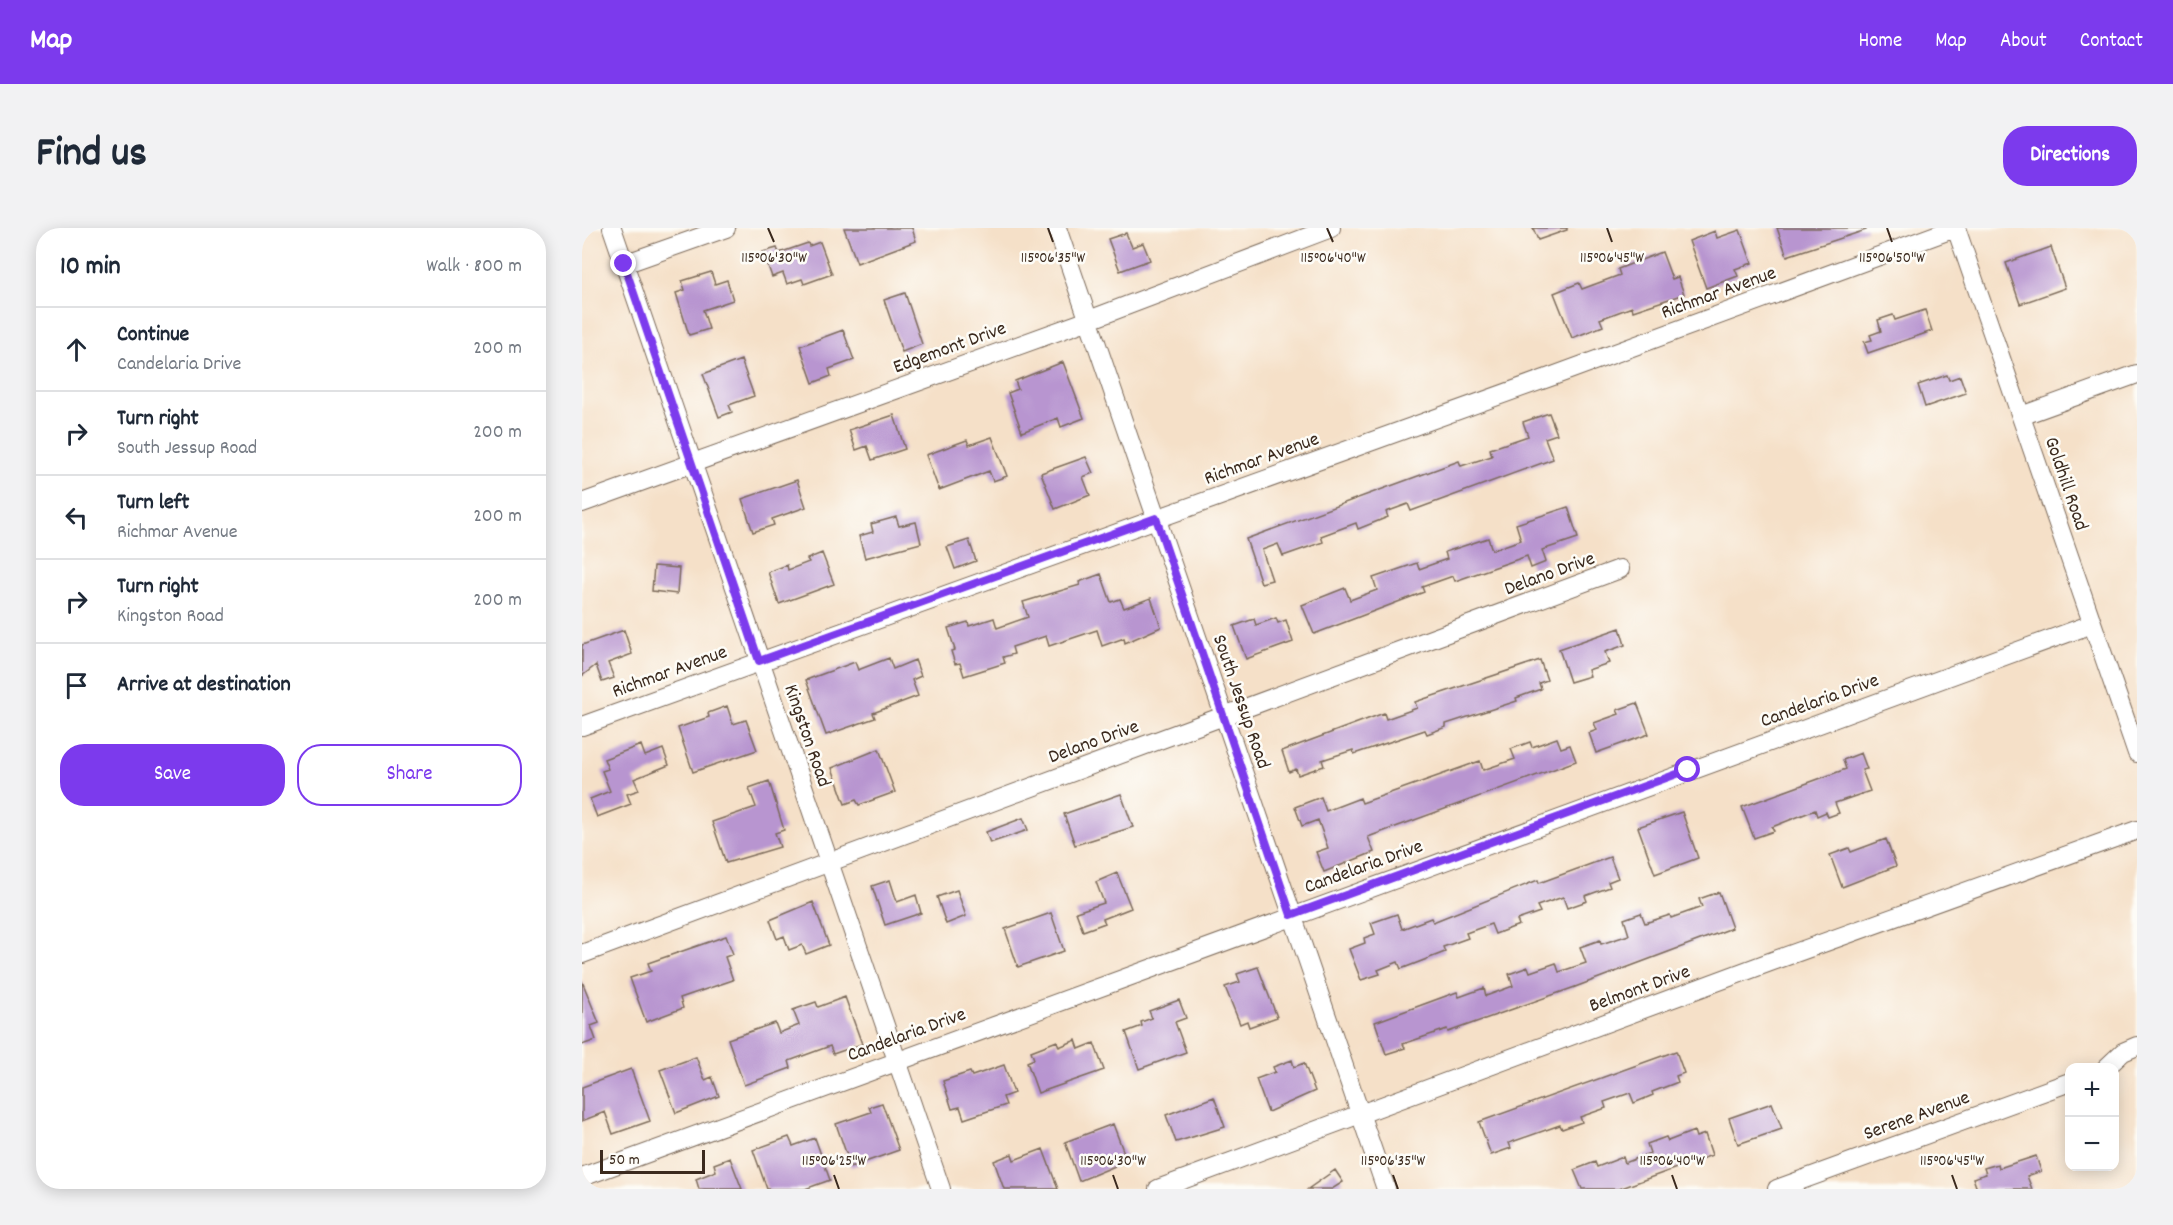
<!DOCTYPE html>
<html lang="en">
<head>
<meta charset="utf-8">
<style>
	:root { --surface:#fff; --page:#f2f2f3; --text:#1f2937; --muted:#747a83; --line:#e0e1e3; --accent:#7c3aed }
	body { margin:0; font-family:Dekko,sans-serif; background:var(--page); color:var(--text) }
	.controls { position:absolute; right:18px; bottom:18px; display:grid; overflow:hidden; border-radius:12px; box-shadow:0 3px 15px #0003 }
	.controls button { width:54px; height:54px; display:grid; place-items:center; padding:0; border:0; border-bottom:2px solid var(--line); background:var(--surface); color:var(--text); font:30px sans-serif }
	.scale { position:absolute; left:18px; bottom:15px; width:105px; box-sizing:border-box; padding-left:6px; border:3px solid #3b2a1e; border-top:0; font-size:16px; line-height:21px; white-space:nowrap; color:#3b2a1e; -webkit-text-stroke:4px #fdfcf7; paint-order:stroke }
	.stop { position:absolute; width:18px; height:18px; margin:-14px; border:4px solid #7c3aed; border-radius:50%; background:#fff }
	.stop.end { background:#7c3aed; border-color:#fff; box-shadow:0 2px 6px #0008 }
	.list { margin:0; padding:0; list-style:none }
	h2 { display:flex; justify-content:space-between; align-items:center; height:78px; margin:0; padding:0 24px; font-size:26px }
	h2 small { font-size:20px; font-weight:400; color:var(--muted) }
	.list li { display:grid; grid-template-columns:39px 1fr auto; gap:18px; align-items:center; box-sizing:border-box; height:84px; padding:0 24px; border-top:2px solid var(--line) }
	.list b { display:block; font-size:22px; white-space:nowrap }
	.list p { margin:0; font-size:20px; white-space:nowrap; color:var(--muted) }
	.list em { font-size:20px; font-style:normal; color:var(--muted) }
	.actions { display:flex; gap:12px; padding:18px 24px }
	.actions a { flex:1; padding:14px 0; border:2px solid var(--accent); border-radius:24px; text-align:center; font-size:21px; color:var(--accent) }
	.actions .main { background:var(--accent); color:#fff }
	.icon { flex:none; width:33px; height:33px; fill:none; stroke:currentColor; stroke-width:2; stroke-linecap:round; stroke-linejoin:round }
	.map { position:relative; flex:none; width:1555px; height:961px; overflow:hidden; border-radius:24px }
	header { display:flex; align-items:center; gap:36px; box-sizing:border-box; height:84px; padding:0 30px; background:var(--accent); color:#fff }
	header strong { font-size:28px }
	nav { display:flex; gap:33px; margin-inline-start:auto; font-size:21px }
	.intro { display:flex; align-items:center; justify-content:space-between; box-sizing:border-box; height:144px; padding:0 36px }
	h1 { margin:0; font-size:42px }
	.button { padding:15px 27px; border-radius:24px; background:var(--accent); color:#fff; font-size:21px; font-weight:700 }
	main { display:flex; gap:36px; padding:0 36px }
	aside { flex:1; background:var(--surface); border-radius:24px; box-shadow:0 3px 15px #0003 }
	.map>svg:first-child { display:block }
</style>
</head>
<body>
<header>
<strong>Map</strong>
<nav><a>Home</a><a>Map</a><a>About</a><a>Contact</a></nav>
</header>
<div class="intro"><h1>Find us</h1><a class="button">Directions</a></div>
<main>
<aside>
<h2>10 min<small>Walk · 800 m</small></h2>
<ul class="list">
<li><svg class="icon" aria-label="ahead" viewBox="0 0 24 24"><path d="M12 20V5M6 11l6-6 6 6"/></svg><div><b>Continue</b><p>Candelaria Drive</p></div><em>200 m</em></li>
<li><svg class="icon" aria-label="right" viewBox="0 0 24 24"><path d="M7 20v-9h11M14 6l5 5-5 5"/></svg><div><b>Turn right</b><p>South Jessup Road</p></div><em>200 m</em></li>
<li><svg class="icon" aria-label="left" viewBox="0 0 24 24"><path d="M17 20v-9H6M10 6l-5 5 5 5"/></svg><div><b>Turn left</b><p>Richmar Avenue</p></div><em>200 m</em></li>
<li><svg class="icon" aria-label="right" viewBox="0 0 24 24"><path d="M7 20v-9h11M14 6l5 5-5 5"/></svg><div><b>Turn right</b><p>Kingston Road</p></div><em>200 m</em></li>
<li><svg class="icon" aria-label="arrive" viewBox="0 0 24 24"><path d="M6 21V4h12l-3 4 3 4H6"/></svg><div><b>Arrive at destination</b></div></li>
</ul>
<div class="actions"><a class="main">Save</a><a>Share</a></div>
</aside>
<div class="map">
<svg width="1555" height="961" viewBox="0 0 1555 961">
	<rect width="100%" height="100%" fill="#fdfcf7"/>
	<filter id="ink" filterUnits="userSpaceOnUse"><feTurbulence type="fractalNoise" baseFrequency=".0167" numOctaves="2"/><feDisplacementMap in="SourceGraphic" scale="12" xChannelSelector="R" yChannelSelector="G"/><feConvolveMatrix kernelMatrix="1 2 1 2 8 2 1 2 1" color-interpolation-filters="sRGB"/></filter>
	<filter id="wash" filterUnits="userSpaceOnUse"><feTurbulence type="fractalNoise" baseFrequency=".008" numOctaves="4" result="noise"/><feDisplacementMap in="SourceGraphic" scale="24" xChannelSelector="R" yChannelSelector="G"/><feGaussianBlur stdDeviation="1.35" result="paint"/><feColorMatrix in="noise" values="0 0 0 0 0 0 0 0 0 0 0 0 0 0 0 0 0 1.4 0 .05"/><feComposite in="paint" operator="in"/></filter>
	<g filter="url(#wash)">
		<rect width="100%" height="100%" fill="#f5e0c8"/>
		<g id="blocks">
			<!-- building -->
			<path fill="#b895d0" d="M 262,0 L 330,0 L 334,13 L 275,35 Z
				M 951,0 L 985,0 L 985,2 L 956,12 Z
				M 1195,0 L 1284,0 L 1284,2 L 1205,28 Z
				M 1158,2 L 1170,35 L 1153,41 L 1156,48 L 1124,60 L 1107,13 L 1133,3 L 1135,10 Z
				M 544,5 L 550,19 L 561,15 L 568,32 L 538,43 L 526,11 Z
				M 238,14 L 250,46 L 222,56 L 220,51 L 205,56 L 201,45 L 190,49 L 181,24 L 195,20 L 197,25 L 226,15 L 227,18 Z
				M 1469,19 L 1483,60 L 1438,76 L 1424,35 Z
				M 1080,24 L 1090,51 L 1096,49 L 1102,66 L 1051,83 L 1050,79 L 1018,91 L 1021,98 L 990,110 L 972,65 L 997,55 L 1000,61 L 1038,47 L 1036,41 Z
				M 129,44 L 133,56 L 145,52 L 151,72 L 121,82 L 127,101 L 107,107 L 94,65 L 103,62 L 100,53 Z
				M 323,65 L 340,116 L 320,124 L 302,72 Z
				M 1343,82 L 1350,103 L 1286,125 L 1282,114 L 1290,112 L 1288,107 L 1299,103 L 1296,92 L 1311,87 L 1313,92 Z
				M 261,102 L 272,132 L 247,141 L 249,148 L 231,155 L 218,118 Z
				M 159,132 L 172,168 L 147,177 L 150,184 L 137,189 L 121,146 Z
				M 481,134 L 502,190 L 479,199 L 476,190 L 440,204 L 426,165 L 436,161 L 433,153 Z
				M 1365,147 L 1367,152 L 1378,148 L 1384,165 L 1343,179 L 1336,157 Z
				M 967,185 L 975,206 L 963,210 L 971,231 L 829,283 L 826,276 L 804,284 L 806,289 L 776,301 L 774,295 L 739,308 L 741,314 L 701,328 L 696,316 L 680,322 L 690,352 L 679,355 L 664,311 L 877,233 L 879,238 L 910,228 L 908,221 L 946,208 L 941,194 Z
				M 312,187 L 323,221 L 290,232 L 285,218 L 274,222 L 267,202 Z
				M 410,209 L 425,248 L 411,253 L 407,243 L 357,262 L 344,227 L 385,212 L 387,217 Z
				M 504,229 L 511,245 L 501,249 L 508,267 L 473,281 L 459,245 Z
				M 215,252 L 224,279 L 190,291 L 192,297 L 171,304 L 160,271 Z
				M 986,279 L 996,310 L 960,322 L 964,334 L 949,340 L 945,328 L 873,353 L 871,348 L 840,359 L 842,364 L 732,406 L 720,377 L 763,360 L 768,372 L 795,362 L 791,350 L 835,335 L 837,341 L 865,331 L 863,324 L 906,310 L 910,322 L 939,312 L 934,296 Z
				M 314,289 L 317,298 L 334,294 L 339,315 L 283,330 L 277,308 L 291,304 L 289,296 Z
				M 387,312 L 394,333 L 373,341 L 365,319 Z
				M 240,325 L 252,356 L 197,376 L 186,344 L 205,337 L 206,342 L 227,334 L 225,331 Z
				M 72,338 L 97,340 L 95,366 L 70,363 Z
				M 519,346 L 529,374 L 538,371 L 542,380 L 569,370 L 579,399 L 543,415 L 542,410 L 520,418 L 515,402 L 467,418 L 464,408 L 430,419 L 432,426 L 421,429 L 423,435 L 382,448 L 378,435 L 373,436 L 369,423 L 373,422 L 366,400 L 386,394 L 387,398 L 412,390 L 415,400 L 446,389 L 441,374 L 498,357 L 497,354 Z
				M 694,390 L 696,395 L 704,392 L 711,414 L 664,431 L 652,398 L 672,391 L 674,397 Z
				M 1038,400 L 1043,417 L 1023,424 L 1027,435 L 1006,442 L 1008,448 L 988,454 L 977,421 Z
				M 42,402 L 50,426 L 26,435 L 32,450 L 20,454 L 14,437 L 0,448 L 0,417 Z
				M 307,430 L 311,441 L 333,432 L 339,448 L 330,452 L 336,468 L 291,485 L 293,490 L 244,507 L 224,452 L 273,434 L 276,442 Z
				M 958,432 L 965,452 L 957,455 L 959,461 L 934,470 L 935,473 L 864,496 L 864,499 L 845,506 L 843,502 L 772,526 L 771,522 L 740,532 L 742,538 L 716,547 L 714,541 L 707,544 L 700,523 L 802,485 L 804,491 L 835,480 L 833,474 Z
				M 1055,475 L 1067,506 L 1014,525 L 1007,505 L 1015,502 L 1012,495 L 1037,486 L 1035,482 Z
				M 145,478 L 151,496 L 164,492 L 175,522 L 111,544 L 96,500 L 127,489 L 126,485 Z
				M 975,510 L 979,520 L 988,517 L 994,533 L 786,609 L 792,624 L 742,644 L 734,624 L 746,620 L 736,592 L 720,598 L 713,579 L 739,569 L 744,583 L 778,570 L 780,575 L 898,533 L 901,542 L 933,531 L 929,521 L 948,514 L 950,519 Z
				M 59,517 L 63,528 L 81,521 L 87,537 L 52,551 L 57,562 L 45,566 L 49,576 L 15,589 L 8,571 L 28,563 L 20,543 L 26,541 L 22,531 Z
				M 297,521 L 313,564 L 277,577 L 274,572 L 263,576 L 250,540 Z
				M 1279,525 L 1285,541 L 1280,542 L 1288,563 L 1253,575 L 1257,585 L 1246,589 L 1244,584 L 1235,588 L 1233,582 L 1190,599 L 1192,603 L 1172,610 L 1160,579 L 1264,541 L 1261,532 Z
				M 187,553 L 202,602 L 193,605 L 198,619 L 144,635 L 130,594 L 174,579 L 167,560 Z
				M 539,566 L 551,599 L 493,617 L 482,586 Z
				M 1100,584 L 1116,630 L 1073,646 L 1056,599 Z
				M 441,590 L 446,602 L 408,615 L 404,604 Z
				M 1304,611 L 1314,638 L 1260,659 L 1248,627 L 1267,620 L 1269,624 Z
				M 1028,629 L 1036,650 L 1026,654 L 1028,659 L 1003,668 L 1005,673 L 985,680 L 981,669 L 955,678 L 958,684 L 935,692 L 937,697 L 913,706 L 909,696 L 884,705 L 886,710 L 861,719 L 863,724 L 819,741 L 816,734 L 796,742 L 798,746 L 779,752 L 767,721 L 783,715 L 782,710 L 793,706 L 789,695 L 815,686 L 820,701 L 849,690 L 851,694 L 956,652 L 957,655 Z
				M 535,645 L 549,680 L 521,691 L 523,695 L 501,703 L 494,684 L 522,675 L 514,654 Z
				M 308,652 L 315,674 L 334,667 L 339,685 L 303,697 L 290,658 Z
				M 375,662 L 384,688 L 364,696 L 355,669 Z
				M 1137,664 L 1150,700 L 993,759 L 866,804 L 865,801 L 821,816 L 823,820 L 804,826 L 793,794 L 875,764 L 877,769 L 902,760 L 904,768 L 931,758 L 927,746 L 946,739 L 948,744 L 974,735 L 977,744 L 1004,735 L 998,719 L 1018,712 L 1019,716 L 1047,707 L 1042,691 L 1059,685 L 1063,695 L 1088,687 L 1089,690 L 1120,679 L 1117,671 Z
				M 231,674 L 247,717 L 224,726 L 220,717 L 207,722 L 202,708 L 195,711 L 188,692 Z
				M 469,685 L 482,723 L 436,739 L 423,701 Z
				M 144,708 L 151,726 L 143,729 L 151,752 L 98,770 L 101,780 L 64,794 L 48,750 L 69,743 L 66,735 Z
				M 676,739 L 695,789 L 667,799 L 665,793 L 658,796 L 643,759 L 658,754 L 655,746 Z
				M 0,753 L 17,795 L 9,798 L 14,812 L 0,817 Z
				M 263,769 L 280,816 L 251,826 L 248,818 L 207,833 L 209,840 L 162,857 L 146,811 L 193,795 L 197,805 L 217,797 L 211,782 L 234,774 L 236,779 Z
				M 597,772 L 604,790 L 593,794 L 604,824 L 557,841 L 544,804 L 560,798 L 559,794 L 570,790 L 567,783 Z
				M 494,812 L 497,821 L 512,815 L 522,842 L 456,865 L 445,834 L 452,831 L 449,823 L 475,813 L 477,819 Z
				M 1094,823 L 1102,845 L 1094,848 L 1096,854 L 1070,864 L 1071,867 L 1052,875 L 1048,865 L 1022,874 L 1024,880 L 998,889 L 1000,894 L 980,901 L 978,897 L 927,915 L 929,920 L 909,927 L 897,894 Z
				M 114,829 L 123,852 L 130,849 L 137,868 L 94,885 L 78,842 Z
				M 710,832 L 712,839 L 722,835 L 733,863 L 686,884 L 674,851 L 693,844 L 691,839 Z
				M 422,837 L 432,865 L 421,869 L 424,877 L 382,891 L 378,879 L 370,881 L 361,853 L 388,844 L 390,848 Z
				M 49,841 L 68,893 L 31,906 L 23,884 L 0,893 L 0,859 Z
				M 632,869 L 643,899 L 594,914 L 584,887 Z
				M 300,875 L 317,922 L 269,939 L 254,896 L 289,884 L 287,879 Z
				M 1190,875 L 1200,901 L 1156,916 L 1147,890 Z
				M 531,896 L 545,933 L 497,953 L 483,914 Z
				M 1112,903 L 1114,909 L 1123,906 L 1130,927 L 1037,961 L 1000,961 L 992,942 L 1013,934 L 1015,939 L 1041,929 L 1043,935 L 1068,925 L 1065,916 L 1084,909 L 1086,913 Z
				M 207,909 L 211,918 L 233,910 L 248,952 L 223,961 L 185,961 L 171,922 Z
				M 461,921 L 476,961 L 422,961 L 412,933 L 430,926 L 432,932 Z
				M 1454,928 L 1459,943 L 1445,948 L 1450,961 L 1395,961 L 1391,950 L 1404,946 L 1402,940 L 1416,936 L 1417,940 Z
				M 148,930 L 160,961 L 117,961 L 114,951 L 134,943 L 132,936 Z
				M 753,942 L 761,954 L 750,961 L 726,961 Z"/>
		</g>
	</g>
	<g filter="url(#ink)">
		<use href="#blocks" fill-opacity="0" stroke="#7c6a5a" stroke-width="1.5"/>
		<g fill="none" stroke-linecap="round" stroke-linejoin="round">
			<!-- minor casing -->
			<g stroke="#7c6a5a" stroke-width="20">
				<path id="minor" d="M 30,0 L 359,961
					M 475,0 L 804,961
					M 1374,0 L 1555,525
					M 42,36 L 144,0
					M 1439,188 L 1555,146
					M 0,275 L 507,92 L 749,0
					M 0,498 L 971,148 L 1373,0
					M 0,726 L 1038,341
					M 1524,840 L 1541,824 L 1555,818
					M 0,949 L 1510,396
					M 576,961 L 1188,734 L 1555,602
					M 1195,961 L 1488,854"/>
			</g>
			<!-- minor -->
			<use href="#minor" stroke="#fff" stroke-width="18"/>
		</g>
	</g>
	<g fill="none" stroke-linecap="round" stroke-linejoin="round" filter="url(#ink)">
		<!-- route -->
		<path stroke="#7c3aed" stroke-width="8" d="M 42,36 L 177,433 L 574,290 L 709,687 L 1106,542"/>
	</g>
	<!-- ticks -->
	<path fill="none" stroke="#3b2a1e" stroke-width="2" d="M 186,0 L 192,14M 466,0 L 471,14M 745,0 L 751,14M 1025,0 L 1030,14M 1305,0 L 1310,14M 252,947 L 257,961M 531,947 L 536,961M 811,947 L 816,961M 1090,947 L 1095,961M 1370,947 L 1375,961"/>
	<g text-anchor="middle" stroke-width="5" stroke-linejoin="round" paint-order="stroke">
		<!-- street labels -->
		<g font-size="20" fill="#3b2a1e" stroke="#fdfcf7">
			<text transform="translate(1136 63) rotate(-20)" y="7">Richmar Avenue</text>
			<text transform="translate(367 118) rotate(-20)" y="7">Edgemont Drive</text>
			<text transform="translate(679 229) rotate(-20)" y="7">Richmar Avenue</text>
			<text transform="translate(1486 255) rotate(71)" y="7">Goldhill Road</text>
			<text transform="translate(967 344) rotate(-20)" y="7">Delano Drive</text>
			<text transform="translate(87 442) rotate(-20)" y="7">Richmar Avenue</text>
			<text transform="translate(1237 471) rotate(-20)" y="7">Candelaria Drive</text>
			<text transform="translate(661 473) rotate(71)" y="7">South Jessup Road</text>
			<text transform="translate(227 507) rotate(71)" y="7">Kingston Road</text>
			<text transform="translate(511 512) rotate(-20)" y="7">Delano Drive</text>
			<text transform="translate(781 637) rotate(-20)" y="7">Candelaria Drive</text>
			<text transform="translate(1057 759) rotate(-20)" y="7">Belmont Drive</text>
			<text transform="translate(324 805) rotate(-20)" y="7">Candelaria Drive</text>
			<text transform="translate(1334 886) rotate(-20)" y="7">Serene Avenue</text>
		</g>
	</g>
	<g font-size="15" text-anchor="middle" fill="#3b2a1e" stroke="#fdfcf7" stroke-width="5" stroke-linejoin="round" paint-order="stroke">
		<text x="192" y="34">115°06'30"W</text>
		<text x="471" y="34">115°06'35"W</text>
		<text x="751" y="34">115°06'40"W</text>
		<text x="1030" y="34">115°06'45"W</text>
		<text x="1310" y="34">115°06'50"W</text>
		<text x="252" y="937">115°06'25"W</text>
		<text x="531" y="937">115°06'30"W</text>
		<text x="811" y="937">115°06'35"W</text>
		<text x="1090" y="937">115°06'40"W</text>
		<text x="1370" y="937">115°06'45"W</text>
	</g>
</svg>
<div class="controls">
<button>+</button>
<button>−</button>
</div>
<div class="scale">50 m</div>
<div class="stop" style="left:1106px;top:542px"></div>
<div class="stop end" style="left:42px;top:36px"></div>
</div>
</main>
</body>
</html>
